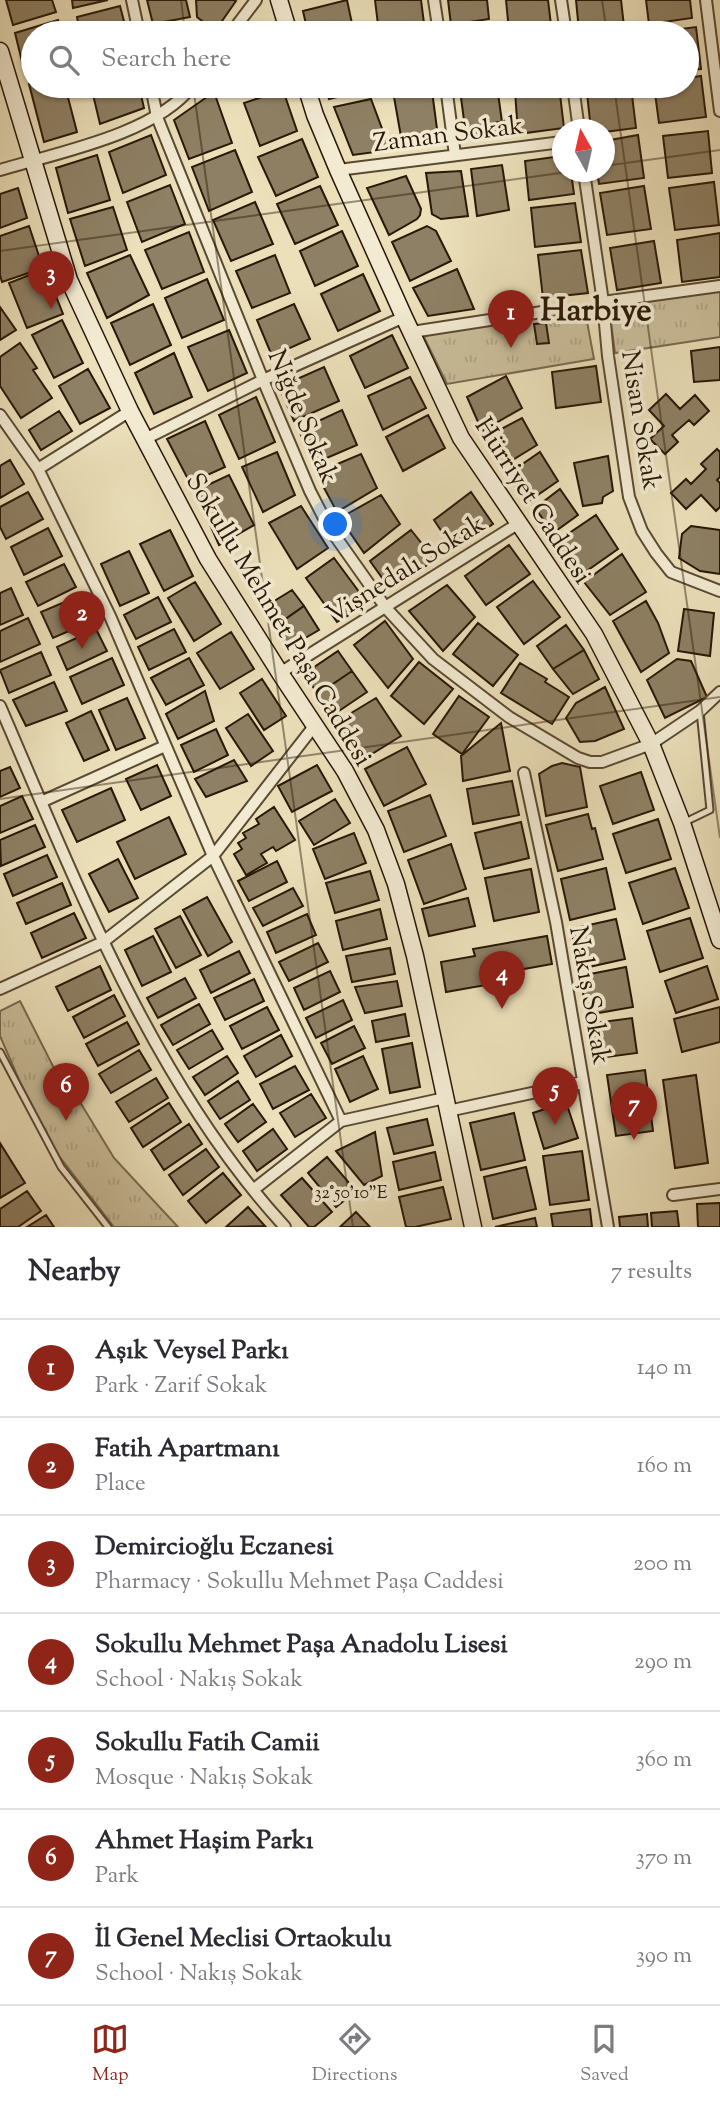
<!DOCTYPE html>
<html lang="en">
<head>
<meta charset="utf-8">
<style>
	:root { --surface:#fff; --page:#f2f2f3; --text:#2b2b33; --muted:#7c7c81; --line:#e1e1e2; --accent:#8f2418 }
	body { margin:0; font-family:"Sorts Mill Goudy",serif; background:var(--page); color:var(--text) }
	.compass { position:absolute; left:552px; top:119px; width:63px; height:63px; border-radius:50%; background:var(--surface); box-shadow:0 2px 5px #0004; rotate:352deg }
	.you { position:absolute; left:336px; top:525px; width:24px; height:24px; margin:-18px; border:5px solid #fff; border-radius:50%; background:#1a73e8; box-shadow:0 0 0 10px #1a73e833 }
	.badge { display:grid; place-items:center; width:46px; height:46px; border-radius:50%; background:var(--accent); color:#fff; font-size:23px; font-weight:700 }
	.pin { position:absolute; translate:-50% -58px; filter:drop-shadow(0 2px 4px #0008) }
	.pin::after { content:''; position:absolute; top:37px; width:24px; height:21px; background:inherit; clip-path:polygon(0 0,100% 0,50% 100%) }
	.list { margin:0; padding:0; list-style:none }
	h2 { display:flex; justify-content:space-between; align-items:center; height:91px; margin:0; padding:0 28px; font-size:30px }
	h2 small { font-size:23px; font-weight:400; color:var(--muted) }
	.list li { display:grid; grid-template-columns:46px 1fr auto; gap:21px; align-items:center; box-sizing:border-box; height:98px; padding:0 28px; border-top:2px solid var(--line) }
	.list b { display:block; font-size:26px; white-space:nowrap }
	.list p { margin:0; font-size:23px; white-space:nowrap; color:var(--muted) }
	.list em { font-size:23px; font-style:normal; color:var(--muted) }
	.icon { flex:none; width:38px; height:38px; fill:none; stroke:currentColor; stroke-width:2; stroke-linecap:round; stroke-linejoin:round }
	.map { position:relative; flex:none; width:720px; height:1227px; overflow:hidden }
	.search { position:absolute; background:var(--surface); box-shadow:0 2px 5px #0004; left:21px; right:21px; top:21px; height:77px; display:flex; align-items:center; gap:18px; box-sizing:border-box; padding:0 24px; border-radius:38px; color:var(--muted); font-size:26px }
	.sheet { height:777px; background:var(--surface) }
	nav { display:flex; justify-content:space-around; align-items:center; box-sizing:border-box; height:98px; border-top:2px solid var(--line); background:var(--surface); font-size:19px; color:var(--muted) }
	nav a { display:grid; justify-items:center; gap:4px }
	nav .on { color:var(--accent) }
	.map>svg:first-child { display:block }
</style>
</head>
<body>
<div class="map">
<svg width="720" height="1227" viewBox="0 0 720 1227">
	<defs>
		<pattern id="park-tufts" width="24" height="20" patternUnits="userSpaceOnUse" patternTransform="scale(1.75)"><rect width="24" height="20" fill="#cabe9b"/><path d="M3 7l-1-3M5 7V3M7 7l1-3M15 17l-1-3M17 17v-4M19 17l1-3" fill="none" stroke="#aea384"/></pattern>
	</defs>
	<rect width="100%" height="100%" fill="#ebe0ba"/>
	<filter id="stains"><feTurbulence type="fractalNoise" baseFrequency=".00286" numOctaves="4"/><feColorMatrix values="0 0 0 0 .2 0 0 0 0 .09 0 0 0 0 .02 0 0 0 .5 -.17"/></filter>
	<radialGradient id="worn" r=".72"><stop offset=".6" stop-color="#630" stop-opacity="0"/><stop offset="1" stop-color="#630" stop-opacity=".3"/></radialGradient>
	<!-- park -->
	<path fill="url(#park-tufts)" stroke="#7a6a50" stroke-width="2" d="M 720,288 L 720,337 L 615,353 L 609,309 Z
		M 585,311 L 594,359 L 447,384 L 424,337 L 430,334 Z
		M 20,1001 L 63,1086 L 69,1084 L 114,1158 L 178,1227 L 114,1227 L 59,1156 L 20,1082 L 0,1036 L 0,1011 Z"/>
	<!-- building -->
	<path fill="#8e8064" stroke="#2a1706" stroke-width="2" d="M 6,0 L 52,0 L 56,12 L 13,25 Z
		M 72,0 L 108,0 L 73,8 Z
		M 147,0 L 186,0 L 190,17 L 153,24 Z
		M 196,0 L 234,0 L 236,1 L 215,31 L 197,17 Z
		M 347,0 L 354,33 L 308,33 L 303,11 Z
		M 375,0 L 421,0 L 425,31 L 379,33 Z
		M 448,0 L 487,0 L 489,19 L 451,25 Z
		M 506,0 L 548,0 L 551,25 L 509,31 Z
		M 576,0 L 621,0 L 624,26 L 579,31 Z
		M 646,0 L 690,0 L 692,18 L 649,24 Z
		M 120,6 L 127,33 L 80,33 L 77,17 Z
		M 58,20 L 62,33 L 33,33 L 33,72 L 25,74 L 15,33 Z
		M 490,26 L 491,33 L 452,33 L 452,31 Z
		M 696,27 L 701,69 L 687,70 L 687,33 L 649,33 Z
		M 701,76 L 706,117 L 659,123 L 654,86 L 687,86 L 687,78 Z
		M 33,82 L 33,86 L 65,86 L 77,132 L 44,142 L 29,84 Z
		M 91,86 L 139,86 L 144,108 L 100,124 Z
		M 325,86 L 369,86 L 370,89 L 329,99 Z
		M 497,86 L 502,122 L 465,128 L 460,90 Z
		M 559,86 L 564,128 L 518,134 L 515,91 Z
		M 631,87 L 636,128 L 604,132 L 604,130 L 591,130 L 587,93 Z
		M 283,90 L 297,131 L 260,146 L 244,103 Z
		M 432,91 L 439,144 L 403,148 L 394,97 Z
		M 214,92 L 232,143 L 189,159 L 174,120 Z
		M 371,99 L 390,150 L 353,155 L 334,107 Z
		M 504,121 L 506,135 L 474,139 L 472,127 Z
		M 708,131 L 712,173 L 668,178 L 663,136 Z
		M 151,135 L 166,175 L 123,193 L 109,152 Z
		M 638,135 L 644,178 L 599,184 L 597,172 L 604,172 L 604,141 Z
		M 302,139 L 318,177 L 276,196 L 258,157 Z
		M 235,150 L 252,192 L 209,211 L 192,167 Z
		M 97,155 L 110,200 L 68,213 L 56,168 Z
		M 562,156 L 562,172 L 571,172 L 574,194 L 529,200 L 525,161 Z
		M 502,165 L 509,210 L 477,216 L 471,169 Z
		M 461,171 L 468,216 L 441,219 L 432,214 L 426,173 Z
		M 406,176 L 421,209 L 420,215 L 417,219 L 389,235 L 367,188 Z
		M 714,182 L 719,225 L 675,230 L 669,188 Z
		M 170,185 L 185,224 L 142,242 L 127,202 Z
		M 320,186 L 338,225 L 295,244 L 277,204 Z
		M 644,186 L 651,229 L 607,235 L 600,193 Z
		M 18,188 L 27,218 L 0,228 L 0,194 Z
		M 255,202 L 273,244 L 231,261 L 213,220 Z
		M 575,203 L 581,242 L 535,247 L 531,208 Z
		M 113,207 L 127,250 L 85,266 L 70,219 Z
		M 29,226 L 43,268 L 2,282 L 0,275 L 0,236 Z
		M 427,226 L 436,231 L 451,261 L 410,281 L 392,242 Z
		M 342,231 L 358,266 L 315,286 L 300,251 Z
		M 189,232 L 204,272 L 162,289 L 145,250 Z
		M 720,233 L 720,277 L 682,282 L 677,240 Z
		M 654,241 L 661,283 L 617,290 L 610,248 Z
		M 581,250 L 588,293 L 543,298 L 538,255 Z
		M 130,255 L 149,295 L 107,318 L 87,273 Z
		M 275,255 L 290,293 L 252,308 L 236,271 Z
		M 45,269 L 63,314 L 27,328 L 9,283 Z
		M 457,269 L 474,309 L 428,316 L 413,288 Z
		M 363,274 L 380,311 L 338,331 L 321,294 Z
		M 207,279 L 224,320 L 182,338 L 165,298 Z
		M 153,304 L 171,345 L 130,365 L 111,323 Z
		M 294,304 L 310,339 L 272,356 L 257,320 Z
		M 0,307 L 16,330 L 0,340 Z
		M 62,320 L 83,363 L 54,378 L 32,335 Z
		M 546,323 L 549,343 L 537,344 L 534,324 Z
		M 229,330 L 247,373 L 208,391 L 188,347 Z
		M 392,335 L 408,368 L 365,388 L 350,356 Z
		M 20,343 L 37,368 L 33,370 L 52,398 L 21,418 L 0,386 L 0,357 Z
		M 720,347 L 720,380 L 694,382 L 691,351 Z
		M 174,353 L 192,397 L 154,414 L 135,373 Z
		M 596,366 L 601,402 L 556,408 L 552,372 Z
		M 324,367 L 339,401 L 294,421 L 279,387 Z
		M 88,369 L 110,408 L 80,424 L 59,386 Z
		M 506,376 L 522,408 L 482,431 L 467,397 Z
		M 410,377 L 426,408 L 383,430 L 368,396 Z
		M 666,394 L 680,409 L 695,395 L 709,411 L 694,425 L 689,420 L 672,435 L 678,442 L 665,454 L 650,439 L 664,426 L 649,410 Z
		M 256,397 L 275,442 L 239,459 L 219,415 Z
		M 342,410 L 357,445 L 313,464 L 299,430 Z
		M 59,411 L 72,431 L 41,450 L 29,430 Z
		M 428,415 L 445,448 L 403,471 L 386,437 Z
		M 522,418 L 537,445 L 503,466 L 486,437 Z
		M 205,421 L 225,467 L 190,483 L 167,439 Z
		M 717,449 L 720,452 L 720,477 L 717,480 L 720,483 L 720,507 L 716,511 L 701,495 L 686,509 L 671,493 L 686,479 L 691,484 L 706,469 L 701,464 Z
		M 277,452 L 295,495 L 263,512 L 242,467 Z
		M 540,452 L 558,481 L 526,503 L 508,474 Z
		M 361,454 L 377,488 L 337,512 L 316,473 Z
		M 608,456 L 613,491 L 603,497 L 602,503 L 583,506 L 574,463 Z
		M 10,460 L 24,484 L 0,498 L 0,466 Z
		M 229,475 L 254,525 L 219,545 L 195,491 Z
		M 560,489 L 578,515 L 553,533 L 535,508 Z
		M 28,492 L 43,519 L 6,539 L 0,527 L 0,507 Z
		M 471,492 L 493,524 L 454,550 L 434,520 Z
		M 381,495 L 400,524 L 364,553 L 340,518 Z
		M 301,506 L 328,548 L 297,569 L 269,523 Z
		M 596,515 L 618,549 L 578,577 L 556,542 Z
		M 691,526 L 720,530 L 720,574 L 700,571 L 679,558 L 682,534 Z
		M 48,528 L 62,556 L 24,575 L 11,547 Z
		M 170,530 L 193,576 L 164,591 L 140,544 Z
		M 411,530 L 435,560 L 390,589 L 370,561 Z
		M 509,545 L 530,574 L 486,605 L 465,576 Z
		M 129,551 L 149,593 L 120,606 L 101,564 Z
		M 622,554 L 646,592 L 610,615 L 584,582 Z
		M 334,558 L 368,604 L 337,622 L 306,578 Z
		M 64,564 L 76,587 L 38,606 L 26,582 Z
		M 533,581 L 560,617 L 524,644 L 497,607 Z
		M 195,582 L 221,624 L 194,641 L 168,598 Z
		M 447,585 L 475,617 L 443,651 L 409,611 Z
		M 11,588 L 23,615 L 0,625 L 0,593 Z
		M 292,590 L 304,606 L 274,627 L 263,608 Z
		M 81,595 L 92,621 L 53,638 L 41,612 Z
		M 158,597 L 171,622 L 136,639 L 124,615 Z
		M 646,601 L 658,623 L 669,653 L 641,672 L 613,621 Z
		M 304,606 L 319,630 L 288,648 L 274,627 Z
		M 684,609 L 714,613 L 710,656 L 678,651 Z
		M 28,618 L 40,644 L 0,662 L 0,631 Z
		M 385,621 L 413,659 L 388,688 L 354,645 Z
		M 478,623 L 518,655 L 493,686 L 453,654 Z
		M 566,625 L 584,650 L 553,669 L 537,646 Z
		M 96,629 L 107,651 L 67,670 L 57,647 Z
		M 174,629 L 186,652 L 149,670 L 138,647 Z
		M 231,632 L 254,669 L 220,689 L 197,653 Z
		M 584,650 L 599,679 L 573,694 L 553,669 Z
		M 338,651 L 352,671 L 318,694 L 304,674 Z
		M 41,652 L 51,675 L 9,693 L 0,670 Z
		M 112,658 L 124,685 L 82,704 L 70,677 Z
		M 189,658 L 204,685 L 166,705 L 151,678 Z
		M 677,659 L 691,661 L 707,697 L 665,718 L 647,680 Z
		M 419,662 L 453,689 L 424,724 L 391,696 Z
		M 520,663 L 547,679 L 545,682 L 569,697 L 552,724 L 501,693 Z
		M 352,671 L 367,692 L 333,715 L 318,694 Z
		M 262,679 L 286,716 L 264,730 L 240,693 Z
		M 54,682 L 67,711 L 26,726 L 13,700 Z
		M 605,687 L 624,729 L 595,741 L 580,742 L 566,718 L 576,703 Z
		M 205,691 L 214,721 L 178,739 L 166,714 Z
		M 459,696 L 489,717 L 462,754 L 433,734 Z
		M 127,698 L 145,738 L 116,750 L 99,710 Z
		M 376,698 L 401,736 L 362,760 L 338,721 Z
		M 91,711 L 109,750 L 84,761 L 66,723 Z
		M 248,714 L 273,751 L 251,766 L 226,728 Z
		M 501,723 L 510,771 L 463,781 L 461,756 Z
		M 216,729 L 228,755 L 194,772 L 181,745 Z
		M 407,747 L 426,784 L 384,806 L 365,769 Z
		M 234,760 L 247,781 L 206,797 L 195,779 Z
		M 562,763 L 580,767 L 587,807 L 546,816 L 539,774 L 552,766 Z
		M 157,765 L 171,796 L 141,810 L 126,779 Z
		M 317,765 L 332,791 L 292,812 L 278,786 Z
		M 10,767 L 20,788 L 0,797 L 0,771 Z
		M 641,772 L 654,810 L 613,824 L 600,786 Z
		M 512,781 L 519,815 L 473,824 L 467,789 Z
		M 111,788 L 125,820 L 77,842 L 62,810 Z
		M 430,795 L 446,836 L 404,852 L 388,811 Z
		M 22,796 L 33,819 L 0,833 L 0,806 Z
		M 335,799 L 350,823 L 314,845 L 299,821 Z
		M 274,807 L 295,840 L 276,851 L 273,847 L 261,854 L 267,863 L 246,875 L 234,854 L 242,849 L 238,843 L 246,838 L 243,833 L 259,824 L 256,819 Z
		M 588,814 L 592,829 L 595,828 L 603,859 L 558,871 L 546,825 Z
		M 169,817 L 186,854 L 135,879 L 117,842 Z
		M 658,819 L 671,859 L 626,873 L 613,834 Z
		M 521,822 L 529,858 L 484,869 L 475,833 Z
		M 35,825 L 45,847 L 1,866 L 0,840 Z
		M 354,833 L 366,863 L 325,879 L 313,849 Z
		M 451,844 L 466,889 L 424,904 L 408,860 Z
		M 47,855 L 57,877 L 13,896 L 4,874 Z
		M 118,859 L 138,898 L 109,912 L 89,874 Z
		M 277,861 L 287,882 L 249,901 L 238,881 Z
		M 606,868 L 615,909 L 570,920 L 561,879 Z
		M 675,868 L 689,908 L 643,924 L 629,883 Z
		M 531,869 L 539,912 L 494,921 L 485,878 Z
		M 370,871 L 379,900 L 335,913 L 326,883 Z
		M 62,883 L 71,905 L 26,924 L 17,903 Z
		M 293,888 L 303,906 L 263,926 L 253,908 Z
		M 207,897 L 232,942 L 208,956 L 183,910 Z
		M 468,898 L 475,926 L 429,936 L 422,909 Z
		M 380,909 L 387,939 L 343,950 L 336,921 Z
		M 74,913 L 86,938 L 42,958 L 31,933 Z
		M 307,914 L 316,935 L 276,953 L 267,932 Z
		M 180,916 L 201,955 L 176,968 L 155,929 Z
		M 690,918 L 703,958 L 660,972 L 647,931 Z
		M 616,919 L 625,959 L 580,969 L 571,929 Z
		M 153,936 L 171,972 L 142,986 L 125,950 Z
		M 547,936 L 552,964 L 485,976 L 486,985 L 446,992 L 441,962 L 475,956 L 473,949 Z
		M 318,943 L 328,962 L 289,981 L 279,962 Z
		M 390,948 L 395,974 L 352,982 L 346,956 Z
		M 239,951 L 250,973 L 211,993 L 200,970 Z
		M 100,966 L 111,990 L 68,1011 L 56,987 Z
		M 707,966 L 718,999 L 676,1013 L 665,981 Z
		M 626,967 L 633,1007 L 587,1015 L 580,976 Z
		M 330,971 L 340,992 L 304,1010 L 294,988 Z
		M 185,978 L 196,998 L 158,1018 L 147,998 Z
		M 254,979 L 264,1001 L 225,1020 L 214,998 Z
		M 397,981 L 402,1006 L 365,1013 L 355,987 Z
		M 114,995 L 125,1016 L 84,1038 L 73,1017 Z
		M 343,1000 L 352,1020 L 316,1038 L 306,1018 Z
		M 199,1004 L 210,1024 L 173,1045 L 161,1025 Z
		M 267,1007 L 279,1030 L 242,1049 L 230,1026 Z
		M 720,1007 L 720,1042 L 682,1052 L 674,1019 Z
		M 405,1014 L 409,1036 L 376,1042 L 372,1021 Z
		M 632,1018 L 637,1053 L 592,1059 L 587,1024 Z
		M 127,1022 L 139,1044 L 98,1066 L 86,1044 Z
		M 354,1026 L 365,1048 L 332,1064 L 321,1043 Z
		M 212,1030 L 223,1049 L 189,1069 L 177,1050 Z
		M 281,1035 L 292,1056 L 256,1077 L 244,1056 Z
		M 412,1043 L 420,1087 L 390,1093 L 382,1049 Z
		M 139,1050 L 151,1070 L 111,1093 L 99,1074 Z
		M 227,1056 L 238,1073 L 205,1095 L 193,1077 Z
		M 363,1056 L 378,1089 L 350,1102 L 335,1069 Z
		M 295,1066 L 309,1090 L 273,1109 L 260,1084 Z
		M 645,1070 L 653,1131 L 616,1136 L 607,1075 Z
		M 696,1075 L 708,1163 L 675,1168 L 663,1080 Z
		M 156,1078 L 168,1098 L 129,1122 L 116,1102 Z
		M 238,1081 L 250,1100 L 220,1119 L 208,1101 Z
		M 311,1094 L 326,1118 L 295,1137 L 280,1113 Z
		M 566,1102 L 578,1138 L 544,1149 L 533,1113 Z
		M 169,1103 L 181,1122 L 143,1147 L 131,1128 Z
		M 253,1104 L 266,1122 L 238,1142 L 225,1124 Z
		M 514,1113 L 525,1160 L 481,1170 L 470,1123 Z
		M 427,1119 L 433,1145 L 394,1154 L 387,1128 Z
		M 189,1124 L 202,1144 L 164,1170 L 151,1150 Z
		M 273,1129 L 287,1149 L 257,1171 L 243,1151 Z
		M 375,1132 L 382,1176 L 364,1185 L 336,1151 Z
		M 0,1143 L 25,1183 L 0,1198 Z
		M 206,1149 L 219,1167 L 183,1195 L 169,1175 Z
		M 582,1151 L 589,1200 L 550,1205 L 543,1156 Z
		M 435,1152 L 441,1180 L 399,1190 L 393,1162 Z
		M 327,1157 L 356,1191 L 336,1207 L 308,1173 Z
		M 526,1167 L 536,1209 L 493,1219 L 484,1177 Z
		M 223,1173 L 241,1195 L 206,1223 L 188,1201 Z
		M 302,1178 L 332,1212 L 314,1227 L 309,1227 L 281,1195 Z
		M 443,1187 L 451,1219 L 415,1227 L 406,1227 L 399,1197 Z
		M 27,1191 L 41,1211 L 18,1227 L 0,1227 L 0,1209 Z
		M 720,1203 L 720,1227 L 698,1227 L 697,1204 Z
		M 248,1207 L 265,1226 L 226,1227 Z
		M 590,1209 L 592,1227 L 553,1227 L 551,1214 Z
		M 677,1211 L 679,1227 L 652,1227 L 651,1213 Z
		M 356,1212 L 370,1227 L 340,1227 Z
		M 647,1214 L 648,1227 L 620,1227 L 619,1217 Z
		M 46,1215 L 54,1227 L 27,1227 Z
		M 535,1218 L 537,1227 L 495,1227 Z"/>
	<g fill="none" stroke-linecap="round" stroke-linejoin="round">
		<!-- lane casing -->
		<g stroke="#5a4933" stroke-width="9">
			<path id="lane" d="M 683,823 L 710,810 L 700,711
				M 0,1052 L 61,1167 L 108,1227"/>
		</g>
		<!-- street casing -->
		<g stroke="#5a4933" stroke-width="14">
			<path id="street" d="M 132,0 L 139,33
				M 434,0 L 439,33
				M 561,0 L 566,33
				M 706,0 L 720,111
				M 231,33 L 256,0
				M 151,86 L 157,117 L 263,380 L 310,491 L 328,526 L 386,608 L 433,659 L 509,717 L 578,758 L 590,762 L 602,762 L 651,744 L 700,711 L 720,692
				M 446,86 L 455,155
				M 573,86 L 579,130
				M 0,170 C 56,153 156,134 192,86
				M 338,170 L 562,142
				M 584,172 L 603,302 L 608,356 L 629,497 L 642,531 L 656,553 L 671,572 L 720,591
				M 603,302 L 720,286
				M 412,332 L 542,312
				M 0,415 L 38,469 L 110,616 L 213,856 L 341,1121
				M 145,439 L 263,380 L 404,317
				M 38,469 L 130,411
				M 280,673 L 519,523
				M 0,706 C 76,882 154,1085 285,1227
				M 524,773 L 556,922 L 608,1227
				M 41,802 L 165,746
				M 0,989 L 103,942 L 213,856 L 315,725
				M 448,1111 L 583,1082
				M 253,1190 L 341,1121 L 445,1098
				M 673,1195 L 720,1189"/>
		</g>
		<!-- secondary casing -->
		<g stroke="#2a1706" stroke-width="19">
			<path id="secondary" d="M 279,0 L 289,33
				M 0,51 L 69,280 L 130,411 L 208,559 L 280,673 L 345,771 L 376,830 L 396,884 L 415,956 L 473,1227
				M 306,86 L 315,115 L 338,170 L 404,317 L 461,438 L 594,634 L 651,744 L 682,823 L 720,940"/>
		</g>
		<!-- lane -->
		<use href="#lane" stroke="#f2ebd2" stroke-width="5"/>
		<!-- street -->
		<use href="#street" stroke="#f2ebd2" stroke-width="10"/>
		<!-- secondary -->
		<use href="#secondary" stroke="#f2ebd2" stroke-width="16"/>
	</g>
	<!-- ticks -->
	<path fill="none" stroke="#2a1706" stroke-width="2" stroke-opacity="0.45" d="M 181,0 L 185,33M 602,0 L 607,33M 193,86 L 353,1227M 614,86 L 720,838M 604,166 L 720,150M 0,251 L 567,172M 0,799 L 720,697"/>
	<g text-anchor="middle" stroke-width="7" stroke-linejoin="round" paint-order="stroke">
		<!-- street labels -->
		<g font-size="26" fill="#2a1706" stroke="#f2ebd2">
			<text transform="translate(448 133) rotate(-7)" y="9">Zaman Sokak</text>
			<text transform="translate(304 416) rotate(67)" y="9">Niğde Sokak</text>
			<text transform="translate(642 420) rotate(81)" y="9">Nisan Sokak</text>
			<text transform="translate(534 500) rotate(57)" y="9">Hürriyet Caddesi</text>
			<text transform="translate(405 568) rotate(-32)" y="9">Vişnedalı Sokak</text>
			<text transform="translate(280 619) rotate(59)" y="9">Sokullu Mehmet Paşa Caddesi</text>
			<text transform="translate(591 995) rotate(80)" y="9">Nakış Sokak</text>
		</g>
		<!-- district labels -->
		<g font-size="33" font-weight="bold" fill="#2a1706" stroke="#f2ebd2">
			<text x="596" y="320">Harbiye</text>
		</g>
	</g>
	<g font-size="18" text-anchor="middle" fill="#2a1706" stroke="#f2ebd2" stroke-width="7" stroke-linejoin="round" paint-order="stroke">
		<text x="351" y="1198">32°50'10"E</text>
	</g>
	<rect width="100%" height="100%" filter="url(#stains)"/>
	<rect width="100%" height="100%" fill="url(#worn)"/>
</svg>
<svg class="compass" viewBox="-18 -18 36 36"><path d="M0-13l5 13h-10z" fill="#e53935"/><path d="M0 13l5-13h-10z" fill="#7c7c81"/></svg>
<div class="you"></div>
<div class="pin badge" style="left:511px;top:348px">1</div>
<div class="pin badge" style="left:82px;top:649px">2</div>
<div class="pin badge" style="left:51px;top:309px">3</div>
<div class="pin badge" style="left:502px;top:1009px">4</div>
<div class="pin badge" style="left:555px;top:1125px">5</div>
<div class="pin badge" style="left:66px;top:1121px">6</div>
<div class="pin badge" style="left:634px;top:1140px">7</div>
<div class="search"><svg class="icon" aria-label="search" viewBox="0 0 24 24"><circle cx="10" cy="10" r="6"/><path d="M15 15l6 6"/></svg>Search here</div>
</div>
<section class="sheet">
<h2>Nearby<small>7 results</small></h2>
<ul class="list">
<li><span class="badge">1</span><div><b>Aşık Veysel Parkı</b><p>Park · Zarif Sokak</p></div><em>140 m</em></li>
<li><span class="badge">2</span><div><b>Fatih Apartmanı</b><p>Place</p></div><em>160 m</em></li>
<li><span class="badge">3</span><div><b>Demircioğlu Eczanesi</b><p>Pharmacy · Sokullu Mehmet Paşa Caddesi</p></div><em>200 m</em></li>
<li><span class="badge">4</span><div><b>Sokullu Mehmet Paşa Anadolu Lisesi</b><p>School · Nakış Sokak</p></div><em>290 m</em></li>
<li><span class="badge">5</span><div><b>Sokullu Fatih Camii</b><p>Mosque · Nakış Sokak</p></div><em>360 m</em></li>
<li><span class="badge">6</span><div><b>Ahmet Haşim Parkı</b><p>Park</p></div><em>370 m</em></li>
<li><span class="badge">7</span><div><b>İl Genel Meclisi Ortaokulu</b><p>School · Nakış Sokak</p></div><em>390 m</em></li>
</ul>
</section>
<nav>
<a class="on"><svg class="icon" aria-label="map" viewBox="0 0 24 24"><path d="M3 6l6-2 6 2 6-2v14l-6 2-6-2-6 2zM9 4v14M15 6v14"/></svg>Map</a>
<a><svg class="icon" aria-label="directions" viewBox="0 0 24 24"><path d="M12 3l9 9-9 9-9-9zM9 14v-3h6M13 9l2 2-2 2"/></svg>Directions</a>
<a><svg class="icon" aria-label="saved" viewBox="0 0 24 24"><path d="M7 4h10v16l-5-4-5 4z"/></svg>Saved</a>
</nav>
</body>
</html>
